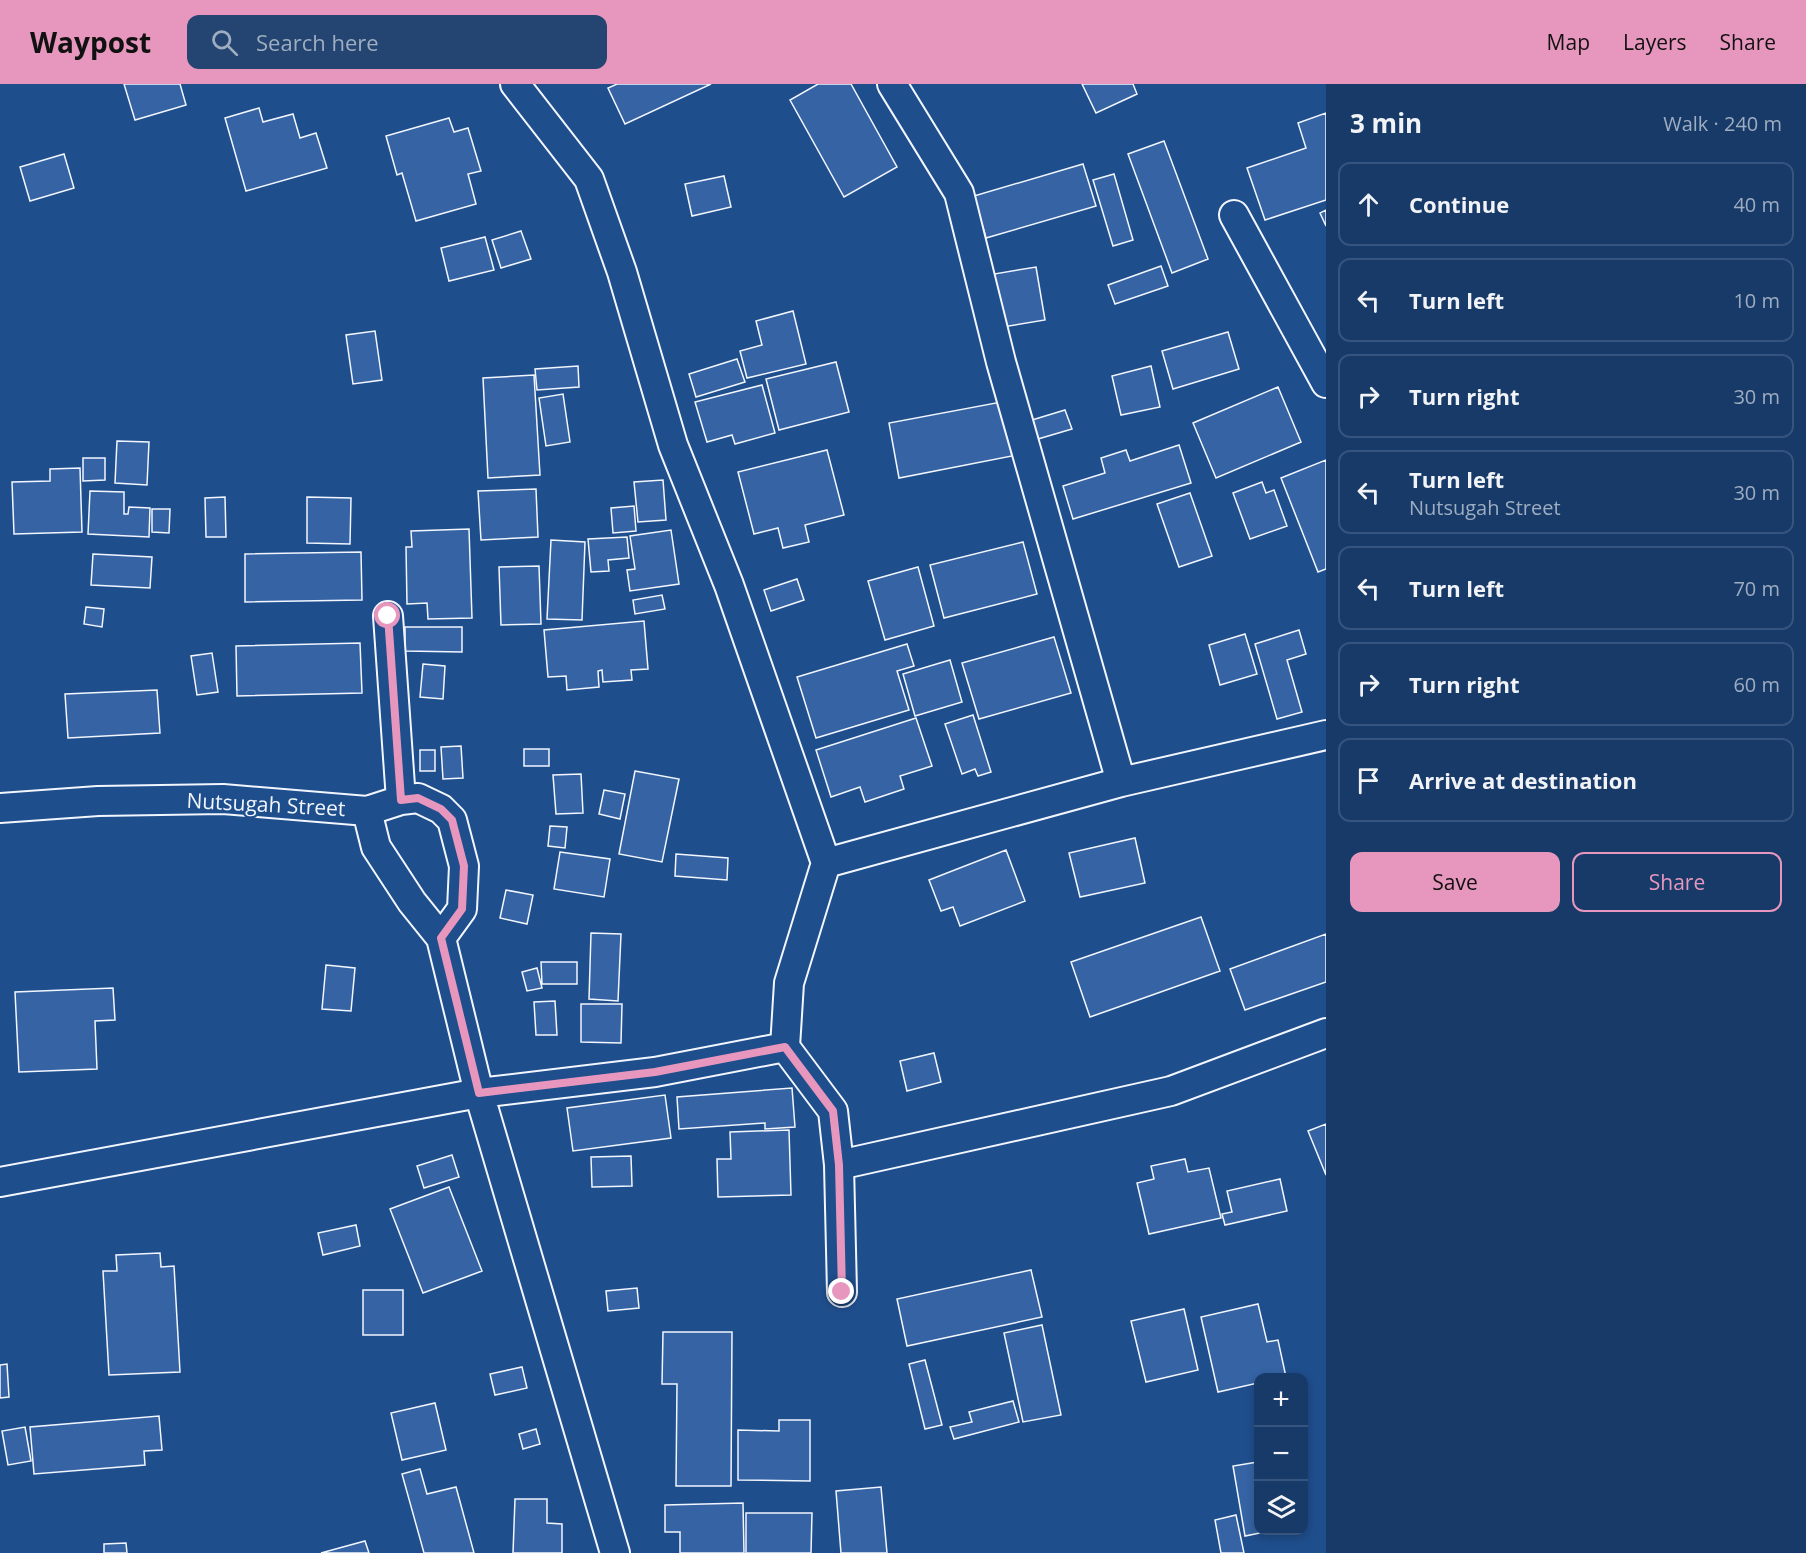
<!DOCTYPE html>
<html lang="en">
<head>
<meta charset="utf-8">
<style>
	:root { --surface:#173a69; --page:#244571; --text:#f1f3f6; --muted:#9eadc0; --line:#36547d; --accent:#e797bd }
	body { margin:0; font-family:"Open Sans",sans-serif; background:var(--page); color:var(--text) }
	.controls { position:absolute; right:18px; bottom:18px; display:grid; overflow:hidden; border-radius:12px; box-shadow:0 3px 9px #0003 }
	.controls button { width:54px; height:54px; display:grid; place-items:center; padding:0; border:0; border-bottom:2px solid var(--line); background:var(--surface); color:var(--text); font:30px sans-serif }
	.stop { position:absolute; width:18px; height:18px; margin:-14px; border:4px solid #e797bd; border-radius:50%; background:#fff }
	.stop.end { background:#e797bd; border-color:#fff; box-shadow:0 2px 6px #0008 }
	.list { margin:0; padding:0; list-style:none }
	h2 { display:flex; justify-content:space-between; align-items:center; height:78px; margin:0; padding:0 24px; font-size:26px }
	h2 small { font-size:20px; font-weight:400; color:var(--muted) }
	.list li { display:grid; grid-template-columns:39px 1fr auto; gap:18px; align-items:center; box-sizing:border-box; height:84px; margin:0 12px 12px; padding:0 12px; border:2px solid var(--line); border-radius:12px }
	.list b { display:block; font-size:22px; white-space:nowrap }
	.list p { margin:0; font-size:20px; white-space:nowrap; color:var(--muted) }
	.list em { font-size:20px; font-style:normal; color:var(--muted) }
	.actions { display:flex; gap:12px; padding:18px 24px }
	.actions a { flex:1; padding:14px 0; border:2px solid var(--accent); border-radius:12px; text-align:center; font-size:21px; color:var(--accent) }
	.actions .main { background:var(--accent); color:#111 }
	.icon { flex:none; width:33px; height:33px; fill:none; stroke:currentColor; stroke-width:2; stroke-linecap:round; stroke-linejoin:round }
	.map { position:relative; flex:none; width:1326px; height:1469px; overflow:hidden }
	header { display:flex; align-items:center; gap:36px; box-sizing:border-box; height:84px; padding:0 30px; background:var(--accent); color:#111 }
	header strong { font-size:28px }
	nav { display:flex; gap:33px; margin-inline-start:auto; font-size:21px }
	.search { width:420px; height:54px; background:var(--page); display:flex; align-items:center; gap:15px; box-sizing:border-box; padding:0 21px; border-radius:12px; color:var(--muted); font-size:22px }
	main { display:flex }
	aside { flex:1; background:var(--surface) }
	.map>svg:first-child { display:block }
</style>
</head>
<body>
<header>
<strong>Waypost</strong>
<div class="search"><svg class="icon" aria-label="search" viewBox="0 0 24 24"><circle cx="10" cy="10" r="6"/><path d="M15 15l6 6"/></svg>Search here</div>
<nav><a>Map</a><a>Layers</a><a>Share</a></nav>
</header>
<main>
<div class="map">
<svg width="1326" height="1469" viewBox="0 0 1326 1469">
	<rect width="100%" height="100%" fill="#1f4e8c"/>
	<!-- building -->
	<path fill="#3563a3" stroke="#f2f6ff" stroke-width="1.5" d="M 124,0 L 180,0 L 186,21 L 135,36 Z
		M 617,0 L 711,0 L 625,40 L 608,4 Z
		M 818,0 L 851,0 L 897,83 L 844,113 L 790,16 Z
		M 1082,0 L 1133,0 L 1137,10 L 1096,29 Z
		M 259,24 L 263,38 L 293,30 L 300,54 L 316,49 L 327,84 L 246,107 L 225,34 Z
		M 1326,29 L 1326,116 L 1265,136 L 1247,84 L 1306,64 L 1298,39 Z
		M 449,34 L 454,48 L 468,44 L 481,87 L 468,90 L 476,120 L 416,137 L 402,89 L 397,91 L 386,52 Z
		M 1164,57 L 1208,175 L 1172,189 L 1128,70 Z
		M 64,70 L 74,104 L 30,117 L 20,83 Z
		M 1083,80 L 1096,122 L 986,154 L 974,112 Z
		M 1114,90 L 1133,156 L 1113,162 L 1093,96 Z
		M 724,92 L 731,123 L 692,132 L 685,100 Z
		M 1326,126 L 1326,142 L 1320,129 Z
		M 521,147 L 531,175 L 501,184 L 492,156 Z
		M 485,153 L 494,186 L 449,197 L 441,164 Z
		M 1161,182 L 1168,202 L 1115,220 L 1108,201 Z
		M 1036,183 L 1045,236 L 1003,243 L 994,190 Z
		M 793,227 L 806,280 L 747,294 L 740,267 L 762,261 L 756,237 Z
		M 375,247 L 382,296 L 353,300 L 346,251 Z
		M 1228,248 L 1239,285 L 1173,305 L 1162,267 Z
		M 737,275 L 745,298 L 696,313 L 689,290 Z
		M 836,278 L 849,328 L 779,346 L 766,295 Z
		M 578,282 L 579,303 L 537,306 L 535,285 Z
		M 1151,282 L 1160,323 L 1121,331 L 1112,292 Z
		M 534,291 L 540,391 L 488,394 L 483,294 Z
		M 762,301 L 775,349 L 735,360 L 732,351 L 707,358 L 695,318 Z
		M 1278,303 L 1301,358 L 1216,394 L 1193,339 Z
		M 563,310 L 570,358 L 546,362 L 539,314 Z
		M 1001,318 L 1012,372 L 899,394 L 889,339 Z
		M 1065,326 L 1072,345 L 1038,355 L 1032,336 Z
		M 117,357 L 149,358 L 147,401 L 115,399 Z
		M 1179,361 L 1191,399 L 1073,435 L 1063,402 L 1105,389 L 1101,374 L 1126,366 L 1130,377 Z
		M 827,366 L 844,431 L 805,441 L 809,458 L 783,464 L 778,444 L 754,450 L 738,388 Z
		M 83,374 L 105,374 L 105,396 L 83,397 Z
		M 1326,376 L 1326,485 L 1318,488 L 1281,394 Z
		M 80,384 L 82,448 L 14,450 L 12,398 L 50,397 L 50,385 Z
		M 663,396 L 666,436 L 638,438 L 634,398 Z
		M 1262,398 L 1266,409 L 1274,406 L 1287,442 L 1250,455 L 1233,409 Z
		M 536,405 L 538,453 L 481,456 L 478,407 Z
		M 90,407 L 124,408 L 124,430 L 128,430 L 129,423 L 150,424 L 149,453 L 88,450 Z
		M 1190,409 L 1212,472 L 1179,483 L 1157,420 Z
		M 225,413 L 226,453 L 206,453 L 205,414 Z
		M 307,413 L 351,414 L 350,460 L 307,459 Z
		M 634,422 L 636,447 L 613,449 L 611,424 Z
		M 152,425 L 170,425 L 169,449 L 152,448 Z
		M 469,445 L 472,534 L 428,535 L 427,519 L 407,520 L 406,463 L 412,463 L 411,447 Z
		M 671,446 L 679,500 L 630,507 L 627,486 L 635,485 L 630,452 Z
		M 627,453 L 629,474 L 608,476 L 609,487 L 591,488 L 588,455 Z
		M 551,456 L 585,458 L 582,536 L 547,535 Z
		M 1023,458 L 1037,510 L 944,534 L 930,481 Z
		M 361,468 L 362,516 L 245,518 L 245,470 Z
		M 93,470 L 152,473 L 150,504 L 91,501 Z
		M 539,482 L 541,540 L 501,541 L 499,483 Z
		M 918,483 L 934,542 L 885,556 L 868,497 Z
		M 797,495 L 804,516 L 771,527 L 764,506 Z
		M 662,511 L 665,525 L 635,530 L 633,516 Z
		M 86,523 L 104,525 L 102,543 L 84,540 Z
		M 644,537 L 648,585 L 631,586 L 632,596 L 603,598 L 602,586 L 598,587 L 599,603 L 567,606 L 566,592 L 548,593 L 544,546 Z
		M 405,543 L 462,543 L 462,568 L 405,567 Z
		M 1299,546 L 1306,570 L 1287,576 L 1302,628 L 1277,635 L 1255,560 Z
		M 1245,550 L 1257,590 L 1220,601 L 1209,561 Z
		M 1054,553 L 1071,609 L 979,635 L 962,579 Z
		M 360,559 L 362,609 L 237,612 L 236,562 Z
		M 907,560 L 914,582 L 897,587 L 909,626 L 816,654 L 797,593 Z
		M 212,569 L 218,608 L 197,611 L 191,572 Z
		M 950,576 L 962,618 L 915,632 L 903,590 Z
		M 423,580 L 445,582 L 443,615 L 420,613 Z
		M 157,606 L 160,649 L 68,654 L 65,610 Z
		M 973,631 L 991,688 L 978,692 L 975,685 L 962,690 L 945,640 Z
		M 916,634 L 932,682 L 900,692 L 904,705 L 865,718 L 860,703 L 831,713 L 816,666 Z
		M 461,662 L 463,694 L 443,695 L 441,663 Z
		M 524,665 L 549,665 L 549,682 L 524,682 Z
		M 420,666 L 435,666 L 435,687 L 420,687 Z
		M 635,687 L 679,695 L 662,778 L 619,770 Z
		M 581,690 L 583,729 L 556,730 L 553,691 Z
		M 604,706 L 625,710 L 620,735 L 599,730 Z
		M 550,742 L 567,743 L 565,764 L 548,762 Z
		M 1135,754 L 1145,799 L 1080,813 L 1069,769 Z
		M 1006,766 L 1025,817 L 960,842 L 953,823 L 941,827 L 929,796 Z
		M 560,768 L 610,775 L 604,813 L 554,805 Z
		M 676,770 L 728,774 L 727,796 L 675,792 Z
		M 506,806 L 533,811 L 527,840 L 500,834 Z
		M 1201,833 L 1220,887 L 1090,933 L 1071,878 Z
		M 591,849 L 621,850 L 618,917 L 589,915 Z
		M 1326,850 L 1326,898 L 1245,926 L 1230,885 Z
		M 541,878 L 577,878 L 577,900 L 542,900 Z
		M 326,881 L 355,884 L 351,927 L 322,925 Z
		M 537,884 L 542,904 L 527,907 L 522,888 Z
		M 113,904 L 115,936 L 95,937 L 97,985 L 19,988 L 15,908 Z
		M 555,917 L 557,951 L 536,951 L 534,918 Z
		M 581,920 L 622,920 L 621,959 L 581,958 Z
		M 934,969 L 941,998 L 907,1007 L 900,977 Z
		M 792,1004 L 795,1043 L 765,1045 L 765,1039 L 679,1045 L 677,1013 Z
		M 665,1011 L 671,1054 L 573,1067 L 567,1024 Z
		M 1326,1040 L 1326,1091 L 1308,1047 Z
		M 789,1046 L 791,1111 L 718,1113 L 717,1075 L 731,1075 L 730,1048 Z
		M 452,1071 L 459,1093 L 424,1104 L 417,1082 Z
		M 631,1072 L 632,1102 L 592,1103 L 591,1073 Z
		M 1185,1075 L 1188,1088 L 1209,1084 L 1221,1134 L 1149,1150 L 1137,1099 L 1154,1095 L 1151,1082 Z
		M 1280,1095 L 1287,1127 L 1225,1141 L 1222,1130 L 1232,1128 L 1227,1107 Z
		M 449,1103 L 482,1187 L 423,1209 L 390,1125 Z
		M 356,1141 L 360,1162 L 323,1171 L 318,1149 Z
		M 160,1169 L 161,1183 L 174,1182 L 180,1288 L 109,1291 L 103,1187 L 117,1187 L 116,1171 Z
		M 1031,1186 L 1042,1233 L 907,1262 L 897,1215 Z
		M 637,1204 L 639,1224 L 608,1227 L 606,1207 Z
		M 363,1206 L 403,1206 L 403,1251 L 363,1251 Z
		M 1258,1220 L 1267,1258 L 1278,1256 L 1286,1293 L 1258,1294 L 1258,1299 L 1218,1308 L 1201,1233 Z
		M 1184,1225 L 1198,1286 L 1146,1298 L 1131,1237 Z
		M 1042,1241 L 1061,1331 L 1023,1338 L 1004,1249 Z
		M 663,1248 L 732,1248 L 731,1402 L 676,1402 L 677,1300 L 662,1300 Z
		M 925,1276 L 942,1341 L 925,1345 L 909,1280 Z
		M 7,1280 L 9,1313 L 0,1314 L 0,1281 Z
		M 522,1283 L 527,1304 L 495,1311 L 490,1290 Z
		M 1013,1317 L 1019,1338 L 954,1355 L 950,1343 L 972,1338 L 969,1328 Z
		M 435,1319 L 446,1366 L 402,1376 L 391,1329 Z
		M 159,1332 L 162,1366 L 144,1367 L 145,1381 L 34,1390 L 30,1343 Z
		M 779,1336 L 810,1336 L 810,1397 L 738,1396 L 738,1346 L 779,1347 Z
		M 25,1343 L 31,1377 L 8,1381 L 2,1347 Z
		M 536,1345 L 540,1360 L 523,1365 L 519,1350 Z
		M 1258,1378 L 1258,1446 L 1274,1446 L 1245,1452 L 1233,1382 Z
		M 420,1385 L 427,1410 L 456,1403 L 474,1469 L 424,1469 L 402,1390 Z
		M 881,1403 L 887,1469 L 841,1469 L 836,1407 Z
		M 515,1415 L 547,1415 L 547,1439 L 562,1440 L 562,1469 L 513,1469 Z
		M 743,1419 L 744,1469 L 680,1469 L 680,1448 L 665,1448 L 665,1421 Z
		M 746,1429 L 812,1429 L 811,1469 L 746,1469 Z
		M 1236,1431 L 1244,1469 L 1221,1469 L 1215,1436 Z
		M 365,1457 L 369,1469 L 321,1469 Z
		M 126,1459 L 127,1469 L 104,1469 L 104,1460 Z"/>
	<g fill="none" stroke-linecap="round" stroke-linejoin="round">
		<!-- street casing -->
		<g stroke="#f2f6ff" stroke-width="32">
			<path id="street" d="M 515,0 L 589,95 L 622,188 L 673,361 L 729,501 L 826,779
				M 892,0 L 959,109 L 1001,278 L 1121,698
				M 1234,131 L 1326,299
				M 388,532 L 401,716
				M 0,724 L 98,717 L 223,715 L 367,727 L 376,763 L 412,818 L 441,854 L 479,1009 L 615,1469
				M 367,727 L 401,716 L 418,714 L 441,725 L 452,736 L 464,782 L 462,825 L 441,854
				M 839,1081 L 1171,1007 L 1326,949
				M 0,1098 L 479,1009 L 655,988 L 785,963
				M 842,1208 L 839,1081 L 833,1027 L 785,963 L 789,899 L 826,779 L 1121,698 L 1326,651"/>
		</g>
		<!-- street -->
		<use href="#street" stroke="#1f4e8c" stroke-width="28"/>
	</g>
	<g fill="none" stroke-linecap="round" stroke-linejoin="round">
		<!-- route -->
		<path stroke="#e797bd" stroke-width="8" d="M 388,532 L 401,716 L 418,714 L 441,725 L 452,736 L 464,782 L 462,825 L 441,854 L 479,1009 L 655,988 L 785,963 L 833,1027 L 839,1081 L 842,1208"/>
	</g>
	<g text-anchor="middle" stroke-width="4.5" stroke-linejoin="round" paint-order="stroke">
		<!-- street labels -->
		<g font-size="21" fill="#f2f6ff" stroke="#1f4e8c">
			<text transform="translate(266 721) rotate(3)" y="7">Nutsugah Street</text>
		</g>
	</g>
</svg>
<div class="controls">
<button>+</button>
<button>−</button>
<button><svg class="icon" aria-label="layers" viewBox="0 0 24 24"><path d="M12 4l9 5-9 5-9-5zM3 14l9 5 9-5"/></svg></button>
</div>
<div class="stop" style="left:388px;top:532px"></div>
<div class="stop end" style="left:842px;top:1208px"></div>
</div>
<aside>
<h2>3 min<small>Walk · 240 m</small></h2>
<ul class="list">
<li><svg class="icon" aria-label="ahead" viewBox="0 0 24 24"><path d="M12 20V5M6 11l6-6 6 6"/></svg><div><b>Continue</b></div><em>40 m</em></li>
<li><svg class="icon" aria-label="left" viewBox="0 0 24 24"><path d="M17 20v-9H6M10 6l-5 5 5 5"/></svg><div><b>Turn left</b></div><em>10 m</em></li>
<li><svg class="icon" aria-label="right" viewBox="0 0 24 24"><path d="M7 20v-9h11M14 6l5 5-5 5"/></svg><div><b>Turn right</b></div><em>30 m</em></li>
<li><svg class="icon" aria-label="left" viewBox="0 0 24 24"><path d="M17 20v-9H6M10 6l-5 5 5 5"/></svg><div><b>Turn left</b><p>Nutsugah Street</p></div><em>30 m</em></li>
<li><svg class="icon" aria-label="left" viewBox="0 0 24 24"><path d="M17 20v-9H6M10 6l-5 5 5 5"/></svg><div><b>Turn left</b></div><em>70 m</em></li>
<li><svg class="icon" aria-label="right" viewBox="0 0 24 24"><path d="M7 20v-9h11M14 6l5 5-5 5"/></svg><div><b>Turn right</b></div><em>60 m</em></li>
<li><svg class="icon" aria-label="arrive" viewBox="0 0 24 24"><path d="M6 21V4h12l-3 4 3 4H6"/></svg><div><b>Arrive at destination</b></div></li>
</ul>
<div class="actions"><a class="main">Save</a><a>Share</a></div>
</aside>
</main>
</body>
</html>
